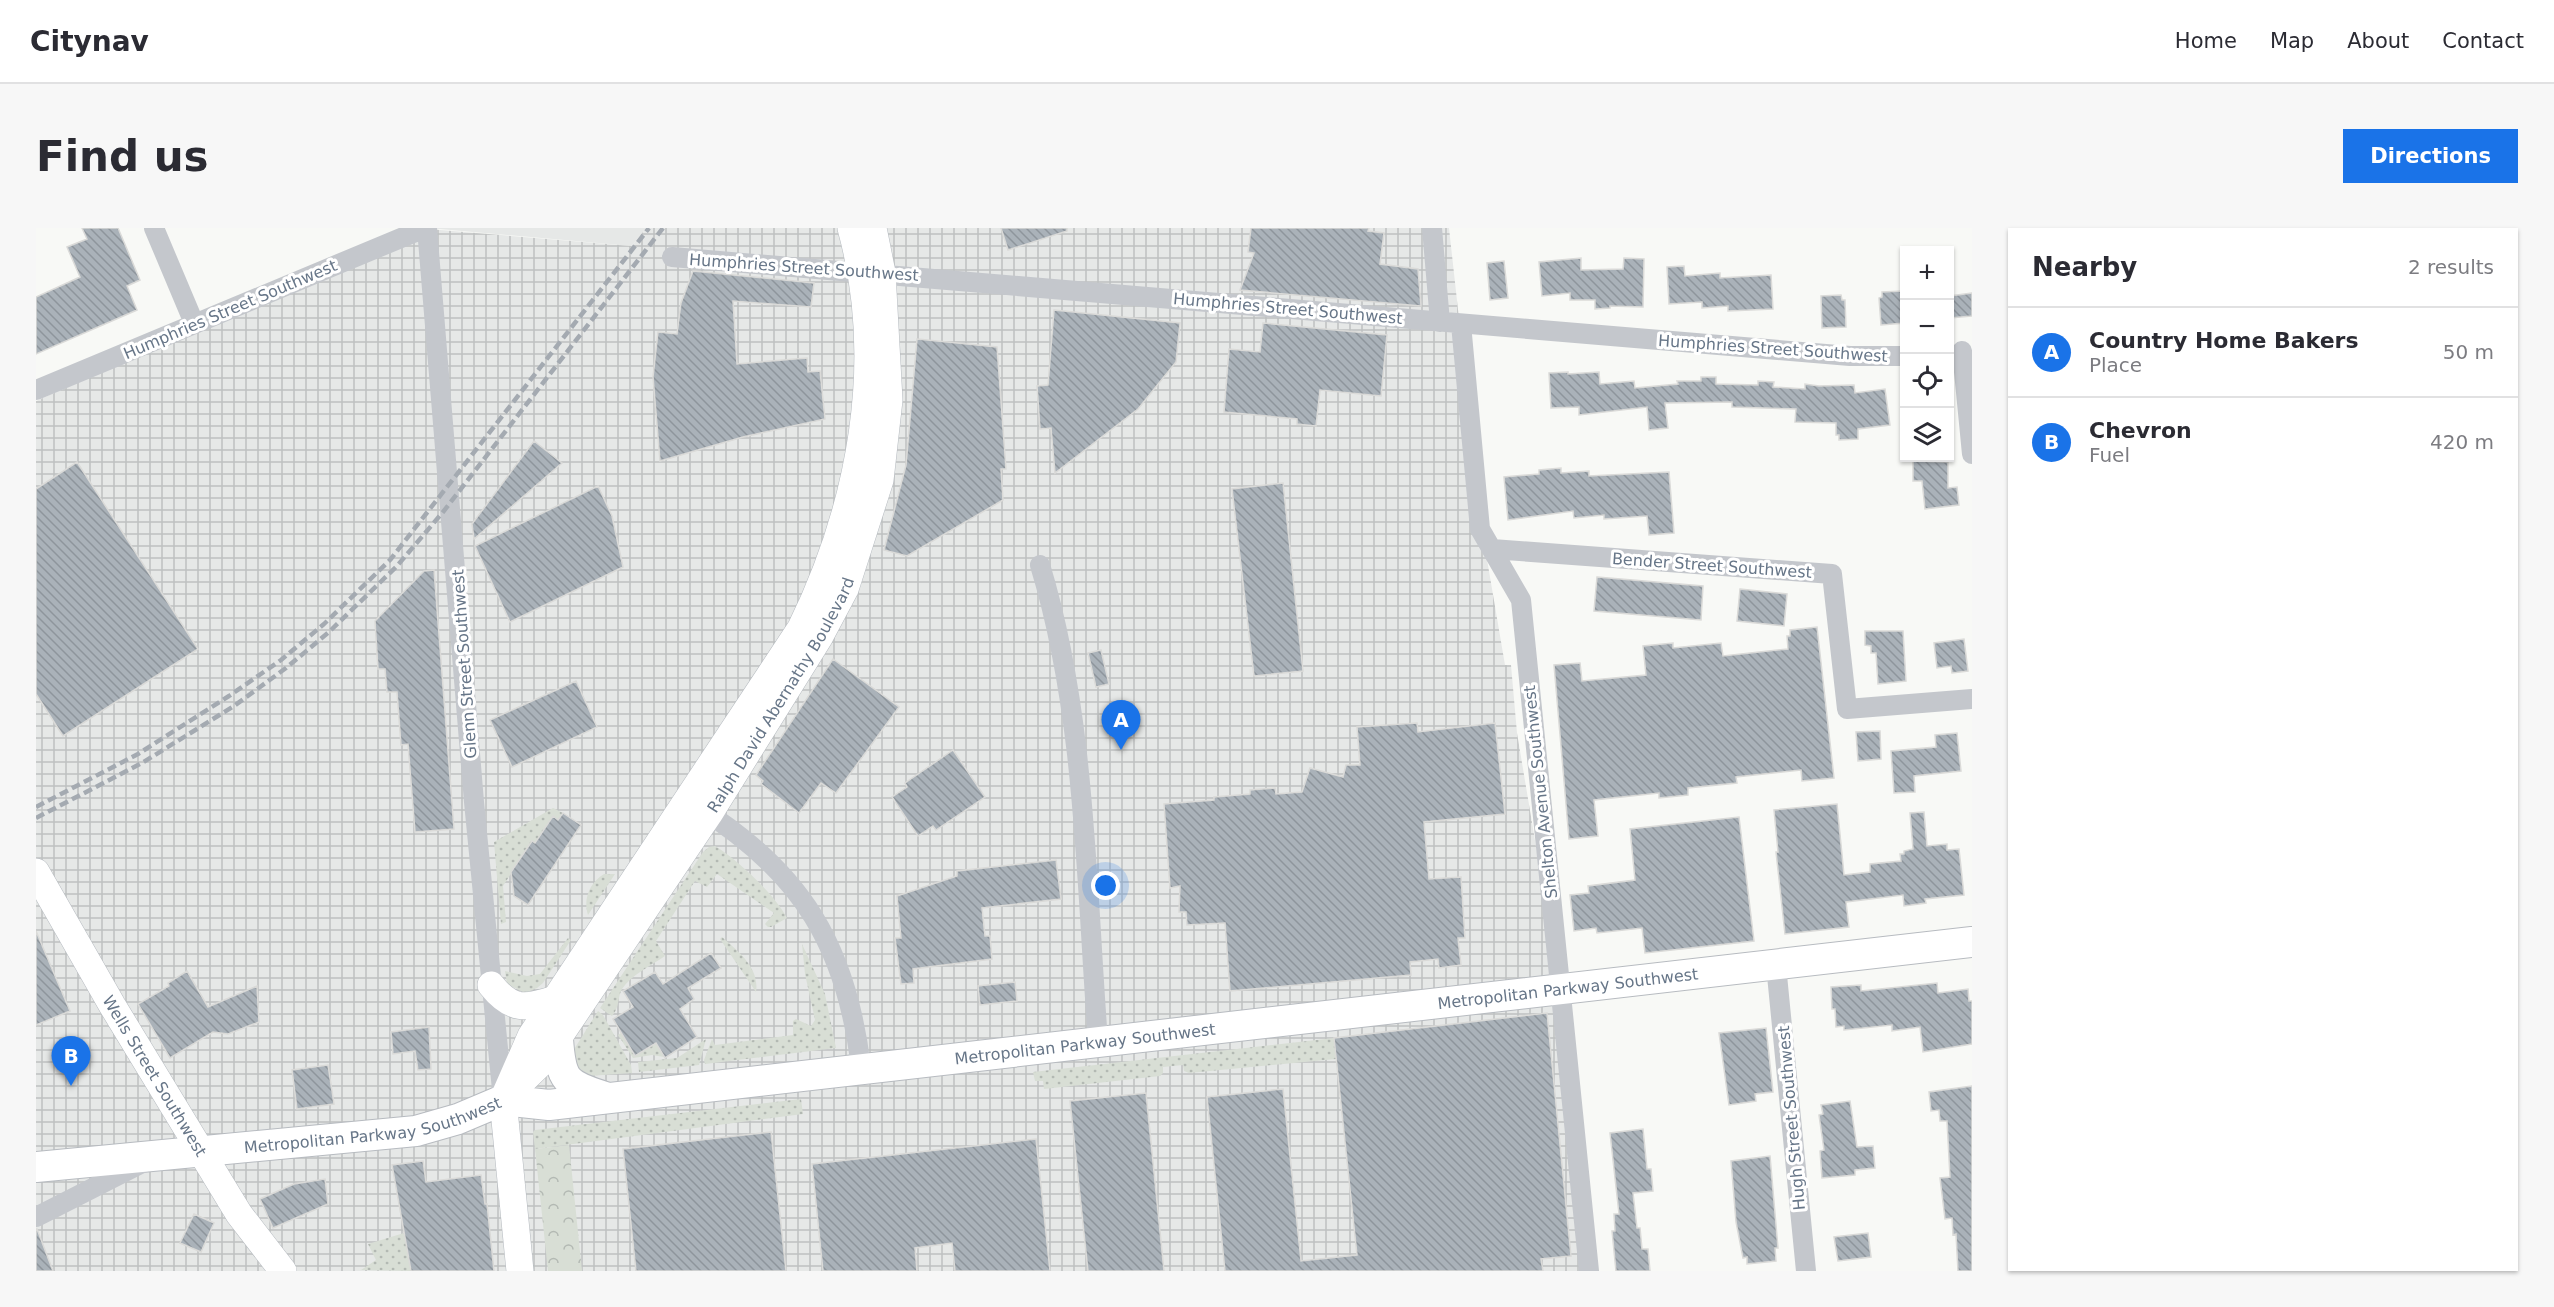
<!DOCTYPE html>
<html lang="en">
<head>
<meta charset="utf-8">
<style>
	:root { --surface:#fff; --page:#f7f7f7; --text:#2b2b33; --muted:#7c7c81; --line:#e1e1e2; --accent:#1a73e8 }
	body { margin:0; font-family:"DejaVu Sans",sans-serif; background:var(--page); color:var(--text) }
	.controls { position:absolute; right:18px; top:18px; display:grid; overflow:hidden; border-radius:0px; box-shadow:0 2px 4px #0004 }
	.controls button { width:54px; height:54px; display:grid; place-items:center; padding:0; border:0; border-bottom:2px solid var(--line); background:var(--surface); color:var(--text); font:30px sans-serif }
	.you { position:absolute; left:1070px; top:658px; width:21px; height:21px; margin:-15px; border:4px solid #fff; border-radius:50%; background:#1a73e8; box-shadow:0 0 0 9px #1a73e833 }
	.badge { display:grid; place-items:center; width:39px; height:39px; border-radius:50%; background:var(--accent); color:#fff; font-size:20px; font-weight:700 }
	.pin { position:absolute; translate:-50% -50px; filter:drop-shadow(0 2px 3px #0008) }
	.pin::after { content:''; position:absolute; top:32px; width:21px; height:18px; background:inherit; clip-path:polygon(0 0,100% 0,50% 100%) }
	.list { margin:0; padding:0; list-style:none }
	h2 { display:flex; justify-content:space-between; align-items:center; height:78px; margin:0; padding:0 24px; font-size:26px }
	h2 small { font-size:20px; font-weight:400; color:var(--muted) }
	.list li { display:grid; grid-template-columns:39px 1fr auto; gap:18px; align-items:center; box-sizing:border-box; height:90px; padding:0 24px; border-top:2px solid var(--line) }
	.list b { display:block; font-size:22px; white-space:nowrap }
	.list p { margin:0; font-size:20px; white-space:nowrap; color:var(--muted) }
	.list em { font-size:20px; font-style:normal; color:var(--muted) }
	.icon { flex:none; width:33px; height:33px; fill:none; stroke:currentColor; stroke-width:2; stroke-linecap:round; stroke-linejoin:round }
	.map { position:relative; flex:none; width:1936px; height:1043px; overflow:hidden; border-radius:0px }
	header { display:flex; align-items:center; gap:36px; box-sizing:border-box; height:84px; padding:0 30px; background:var(--surface); border-bottom:2px solid var(--line) }
	header strong { font-size:28px }
	nav { display:flex; gap:33px; margin-inline-start:auto; font-size:21px }
	.intro { display:flex; align-items:center; justify-content:space-between; box-sizing:border-box; height:144px; padding:0 36px }
	h1 { margin:0; font-size:42px }
	.button { padding:15px 27px; border-radius:0px; background:var(--accent); color:#fff; font-size:21px; font-weight:700 }
	main { display:flex; gap:36px; padding:0 36px }
	aside { flex:1; background:var(--surface); border-radius:0px; box-shadow:0 2px 4px #0004 }
	.map>svg:first-child { display:block }
</style>
</head>
<body>
<header>
<strong>Citynav</strong>
<nav><a>Home</a><a>Map</a><a>About</a><a>Contact</a></nav>
</header>
<div class="intro"><h1>Find us</h1><a class="button">Directions</a></div>
<main>
<div class="map">
<svg width="1936" height="1043" viewBox="0 0 1936 1043">
	<defs>
		<pattern id="industrial-grid" width="8" height="8" patternUnits="userSpaceOnUse" patternTransform="scale(1.5)"><rect width="8" height="8" fill="#e6e8e7"/><path d="M0 4h8M4 0v8" fill="none" stroke="#bec1c1"/></pattern>
		<pattern id="grass-dots" width="8" height="8" patternUnits="userSpaceOnUse" patternTransform="scale(1.5)"><rect width="8" height="8" fill="#d8ded5"/><path d="M2 2h.1M6 6h.1" fill="none" stroke="#b3b9b3" stroke-width="1.8" stroke-linecap="round"/></pattern>
		<pattern id="forest-crowns" width="20" height="18" patternUnits="userSpaceOnUse" patternTransform="scale(1.5)"><rect width="20" height="18" fill="#d8ded5"/><path d="M2 6a3 3 0 1 1 6 0M12 15a3 3 0 1 1 6 0" fill="none" stroke="#b3b9b3"/></pattern>
		<pattern id="building-back-hatch" width="6" height="6" patternUnits="userSpaceOnUse" patternTransform="scale(1.5)"><rect width="6" height="6" fill="#aab2b9"/><path d="M-1 5l2 2M0 0l6 6M5-1l2 2" fill="none" stroke="#8e959c"/></pattern>
	</defs>
	<rect width="100%" height="100%" fill="#f8f9f6"/>
	<!-- built -->
	<path fill="#e6e8e7" d="M 392,0 L 610,0 L 596,18 Z"/>
	<!-- industrial -->
	<path fill="url(#industrial-grid)" d="M 610,0 L 1413,0 L 1447,308 L 1469,437 L 1475,437 L 1481,505 L 1523,756 L 1554,1043 L 0,1043 L 0,173 L 392,1 L 596,18 Z"/>
	<!-- grass -->
	<path fill="url(#grass-dots)" d="M 517,580 L 527,585 L 522,592 L 516,589 L 499,615 L 496,613 L 467,658 L 470,694 L 465,696 L 458,614 Z
		M 679,618 C 702,632 738,666 751,690 L 735,699 L 732,699 L 729,696 L 738,685 L 681,646 L 671,659 L 659,653 L 620,713 L 629,728 C 616,737 595,747 586,761 C 581,770 584,779 576,788 L 564,780 L 667,624 L 673,619 Z
		M 568,646 L 579,646 L 552,687 C 547,672 553,655 568,646 Z
		M 686,709 C 702,723 724,740 720,764 L 684,711 Z
		M 532,710 L 535,712 L 507,755 L 501,760 L 489,765 L 471,756 L 469,743 L 491,748 L 504,746 Z
		M 766,716 L 789,766 L 800,820 L 669,836 L 668,832 L 676,811 L 679,817 L 757,807 L 757,793 L 760,791 L 775,798 L 779,792 L 769,746 Z
		M 562,783 L 567,787 L 595,837 L 596,845 L 552,848 L 540,841 L 537,823 Z
		M 585,805 L 599,827 L 620,815 L 628,829 L 616,827 L 597,830 L 582,807 Z
		M 1298,810 L 1300,831 L 1153,845 L 1148,843 L 1147,837 L 1127,839 L 1127,845 L 1124,848 L 1008,861 L 1007,853 L 999,853 L 997,844 Z
		M 670,811 L 663,837 L 603,844 L 602,834 L 641,830 Z
		M 765,871 L 767,886 L 499,921 L 497,904 L 499,902 Z
		M 368,1005 L 375,1043 L 325,1042 L 340,1032 L 332,1016 Z"/>
	<!-- forest -->
	<path fill="url(#forest-crowns)" d="M 533,917 L 546,1043 L 512,1043 L 499,921 Z"/>
	<!-- building -->
	<path fill="url(#building-back-hatch)" stroke="#dadad8" stroke-width="1.5" d="M 46,0 L 82,0 L 104,52 L 91,58 L 101,82 L 0,126 L 0,69 L 44,49 L 31,19 L 51,11 Z
		M 965,0 L 1031,0 L 1031,3 L 972,22 Z
		M 1215,0 L 1333,0 L 1332,3 L 1348,5 L 1344,36 L 1382,41 L 1385,78 L 1204,62 L 1218,25 L 1212,24 Z
		M 1545,30 L 1545,42 L 1587,41 L 1588,30 L 1608,31 L 1607,79 L 1574,78 L 1574,80 L 1559,81 L 1559,72 L 1534,72 L 1534,65 L 1506,68 L 1503,34 Z
		M 1468,33 L 1472,70 L 1454,72 L 1451,35 Z
		M 1648,38 L 1649,48 L 1684,45 L 1684,50 L 1735,47 L 1737,81 L 1692,83 L 1692,78 L 1666,80 L 1666,74 L 1633,76 L 1631,39 Z
		M 657,43 L 778,55 L 775,79 L 697,73 L 701,136 L 771,130 L 772,144 L 784,143 L 789,191 L 707,209 L 624,233 L 617,149 L 622,104 L 641,106 L 645,75 Z
		M 1867,63 L 1869,95 L 1845,97 L 1843,70 L 1846,69 L 1846,64 Z
		M 1936,65 L 1936,88 L 1914,90 L 1914,68 Z
		M 1805,67 L 1806,72 L 1809,72 L 1810,99 L 1786,100 L 1785,68 Z
		M 1018,82 L 1144,95 L 1140,134 L 1102,181 L 1019,245 L 1015,200 L 1004,201 L 1001,158 L 1012,157 Z
		M 1227,95 L 1351,107 L 1345,168 L 1284,162 L 1280,198 L 1261,196 L 1261,191 L 1188,184 L 1193,121 L 1224,124 Z
		M 881,111 L 961,119 L 970,241 L 965,241 L 967,272 L 871,328 L 848,322 L 870,237 Z
		M 1532,144 L 1532,146 L 1563,144 L 1564,156 L 1598,153 L 1599,160 L 1642,156 L 1641,153 L 1665,153 L 1665,149 L 1680,149 L 1680,156 L 1722,157 L 1722,153 L 1738,154 L 1737,159 L 1769,161 L 1769,156 L 1783,158 L 1818,157 L 1819,165 L 1849,161 L 1854,197 L 1822,201 L 1822,211 L 1803,212 L 1803,207 L 1800,207 L 1800,195 L 1759,194 L 1760,181 L 1696,179 L 1696,174 L 1629,175 L 1632,200 L 1613,202 L 1611,179 L 1543,187 L 1543,179 L 1515,180 L 1513,145 Z
		M 498,213 L 526,235 L 438,311 L 436,296 Z
		M 1877,233 L 1912,234 L 1912,260 L 1921,259 L 1923,277 L 1889,281 L 1886,253 L 1877,253 Z
		M 41,234 L 162,421 L 27,508 L 0,466 L 0,261 Z
		M 1525,240 L 1525,245 L 1553,243 L 1553,248 L 1633,244 L 1638,305 L 1613,307 L 1611,288 L 1568,291 L 1568,287 L 1538,290 L 1537,283 L 1472,292 L 1468,249 L 1503,246 L 1503,242 Z
		M 1247,255 L 1267,443 L 1218,448 L 1196,261 Z
		M 562,258 L 576,288 L 587,339 L 474,394 L 439,318 Z
		M 398,342 L 418,601 L 379,604 L 372,516 L 365,517 L 361,464 L 351,464 L 349,441 L 342,441 L 339,393 L 388,343 Z
		M 1561,349 L 1667,358 L 1665,392 L 1558,383 Z
		M 1704,361 L 1751,366 L 1748,398 L 1701,393 Z
		M 1781,399 L 1798,550 L 1766,553 L 1765,542 L 1700,549 L 1701,555 L 1652,560 L 1652,567 L 1623,570 L 1623,565 L 1558,572 L 1562,608 L 1533,611 L 1518,437 L 1544,435 L 1546,453 L 1610,447 L 1607,418 L 1637,415 L 1637,420 L 1685,415 L 1687,428 L 1752,421 L 1751,408 L 1754,408 L 1754,402 Z
		M 1829,403 L 1867,403 L 1870,453 L 1842,456 L 1840,425 L 1835,425 L 1835,418 L 1829,417 Z
		M 1928,411 L 1932,443 L 1916,445 L 1915,438 L 1901,440 L 1898,415 Z
		M 1065,422 L 1073,456 L 1060,459 L 1052,425 Z
		M 797,431 L 863,479 L 800,565 L 785,555 L 763,585 L 725,556 L 727,553 L 720,547 Z
		M 540,453 L 561,499 L 476,539 L 454,492 Z
		M 1381,495 L 1382,504 L 1459,495 L 1469,586 L 1388,594 L 1393,651 L 1425,649 L 1429,710 L 1422,710 L 1425,737 L 1403,740 L 1402,731 L 1374,734 L 1375,747 L 1194,763 L 1189,695 L 1151,697 L 1150,684 L 1143,684 L 1144,658 L 1134,660 L 1128,576 L 1178,572 L 1178,569 L 1214,566 L 1214,562 L 1239,560 L 1240,566 L 1266,564 L 1274,540 L 1307,549 L 1310,537 L 1324,537 L 1321,499 Z
		M 1844,503 L 1845,531 L 1822,533 L 1820,504 Z
		M 1921,505 L 1925,543 L 1878,548 L 1879,564 L 1858,565 L 1855,523 L 1900,519 L 1899,507 Z
		M 917,522 L 949,569 L 900,602 L 897,598 L 882,608 L 856,569 L 871,559 L 869,555 Z
		M 1801,576 L 1808,647 L 1834,644 L 1834,636 L 1865,633 L 1864,626 L 1868,626 L 1868,623 L 1877,621 L 1874,585 L 1888,584 L 1891,618 L 1911,616 L 1911,622 L 1923,621 L 1928,667 L 1889,671 L 1890,675 L 1868,678 L 1867,667 L 1810,674 L 1813,699 L 1749,706 L 1740,624 L 1742,624 L 1738,582 Z
		M 527,585 L 545,597 L 492,677 L 478,668 L 475,644 L 496,613 L 499,615 L 517,588 L 522,592 Z
		M 1703,589 L 1718,713 L 1609,725 L 1606,700 L 1561,705 L 1560,700 L 1538,703 L 1534,667 L 1553,665 L 1552,658 L 1599,652 L 1594,601 Z
		M 1020,632 L 1025,671 L 946,680 L 949,708 L 954,708 L 956,731 L 877,741 L 878,755 L 865,756 L 859,710 L 865,710 L 861,668 L 921,648 L 921,643 Z
		M 0,703 L 34,783 L 0,797 Z
		M 675,725 L 685,740 L 652,760 L 658,771 L 644,781 L 661,809 L 629,830 L 620,815 L 599,828 L 577,791 L 597,779 L 587,763 L 619,744 L 627,756 Z
		M 151,743 L 172,779 L 221,758 L 223,794 L 192,806 L 177,804 L 134,830 L 102,776 L 133,758 L 132,755 Z
		M 979,754 L 981,773 L 944,777 L 942,758 Z
		M 1901,755 L 1902,765 L 1932,761 L 1933,773 L 1936,773 L 1936,816 L 1887,824 L 1884,799 L 1856,803 L 1856,797 L 1808,802 L 1808,798 L 1800,799 L 1799,781 L 1796,781 L 1795,759 L 1825,757 L 1825,763 Z
		M 1511,785 L 1535,1028 L 1505,1031 L 1507,1043 L 1189,1043 L 1171,869 L 1247,861 L 1265,1033 L 1321,1027 L 1298,810 Z
		M 393,799 L 395,841 L 382,842 L 379,823 L 357,826 L 355,804 Z
		M 1730,800 L 1737,864 L 1719,866 L 1720,873 L 1693,877 L 1683,805 Z
		M 292,837 L 298,876 L 261,881 L 256,842 Z
		M 1936,858 L 1936,1043 L 1922,1043 L 1920,1006 L 1917,1007 L 1916,990 L 1909,991 L 1904,950 L 1914,949 L 1911,893 L 1904,893 L 1903,882 L 1895,883 L 1893,864 Z
		M 1110,865 L 1128,1043 L 1052,1043 L 1034,873 Z
		M 1814,873 L 1821,919 L 1837,918 L 1839,940 L 1819,942 L 1819,947 L 1786,950 L 1784,923 L 1788,922 L 1783,887 L 1787,886 L 1785,877 Z
		M 1607,901 L 1611,941 L 1615,941 L 1617,963 L 1597,965 L 1601,1000 L 1604,1000 L 1606,1021 L 1612,1021 L 1614,1043 L 1580,1043 L 1576,1003 L 1579,1003 L 1578,986 L 1583,986 L 1574,905 Z
		M 735,904 L 750,1043 L 600,1043 L 587,921 Z
		M 1000,911 L 1014,1043 L 919,1043 L 916,1015 L 879,1020 L 881,1043 L 787,1043 L 776,936 Z
		M 1734,928 L 1742,1020 L 1739,1020 L 1740,1033 L 1711,1036 L 1711,1029 L 1707,1030 L 1700,994 L 1695,933 Z
		M 387,933 L 390,954 L 445,947 L 449,976 L 451,976 L 458,1043 L 375,1043 L 356,937 Z
		M 289,951 L 292,976 L 237,1000 L 224,971 L 258,956 Z
		M 158,986 L 178,995 L 165,1024 L 144,1015 Z
		M 0,1001 L 1,1001 L 17,1043 L 0,1043 Z
		M 1832,1005 L 1835,1029 L 1802,1033 L 1798,1009 Z"/>
	<g fill="none" stroke-linecap="round" stroke-linejoin="round">
		<!-- secondary casing -->
		<g stroke="#b6bbc0" stroke-width="28">
			<g id="secondary">
				<path id="s1" d="M 0,644 L 76,777 L 203,986 L 247,1043"/>
				<path d="M 455,757 C 476,783 489,781 519,771"/>
				<path id="s2" d="M 476,863 L 506,834 L 673,586 L 784,408 L 809,361 L 844,252 L 853,172 L 846,45 L 837,0"/>
				<path d="M 484,1043 L 467,872 L 495,808 L 765,400 C 825,277 852,134 815,0"/>
			</g>
		</g>
		<!-- primary casing -->
		<g stroke="#b7bbc0" stroke-width="32">
			<g id="primary">
				<path d="M 522,811 C 525,853 529,856 569,869"/>
				<path id="s3" d="M 0,939 L 380,903 L 422,891 L 467,872 L 513,877 L 1936,714"/>
			</g>
		</g>
		<!-- street -->
		<path stroke="#c4c7cc" stroke-width="20" d="M 118,0 L 158,95
			M 391,0 L 438,574 L 467,872
			M 1396,0 L 1404,94
			M 636,29 L 1814,128 L 1868,128
			M 1425,96 L 1444,301 L 1485,372 L 1553,1043
			M 1926,123 L 1936,226
			M 0,162 L 389,0
			M 1456,321 L 1796,346 L 1811,481 L 1936,471
			M 1004,337 C 1050,488 1050,656 1062,813
			M 662,579 C 766,644 811,719 825,840
			M 1740,737 L 1770,1043
			M 0,989 L 110,933"/>
		<!-- secondary -->
		<use href="#secondary" stroke="#fff" stroke-width="27"/>
		<!-- primary -->
		<use href="#primary" stroke="#fff" stroke-width="30"/>
		<!-- rail -->
		<path stroke="#a4aab1" stroke-width="4.5" stroke-dasharray="9 4.5" stroke-linecap="butt" d="M 0,579 L 102,526 L 193,468 L 245,432 L 288,396 L 354,332 L 613,0
			M 0,590 L 106,535 L 198,478 L 250,440 L 293,404 L 361,338 L 407,284 L 627,0"/>
	</g>
	<g text-anchor="middle" stroke-width="6" stroke-linejoin="round" paint-order="stroke">
		<!-- street labels -->
		<g font-size="16" fill="#677688" stroke="#fff">
			<text transform="translate(768 39) rotate(4)" y="6">Humphries Street Southwest</text>
			<text transform="translate(1252 80) rotate(5)" y="6">Humphries Street Southwest</text>
			<text transform="translate(194 81) rotate(-23)" y="6">Humphries Street Southwest</text>
			<text transform="translate(1737 120) rotate(4)" y="6">Humphries Street Southwest</text>
			<text transform="translate(1676 337) rotate(4)" y="6">Bender Street Southwest</text>
			<text transform="translate(428 436) rotate(-94)" y="6">Glenn Street Southwest</text>
			<text dy="6" stroke="none"><textPath href="#s2" startOffset="480">Ralph David Abernathy Boulevard</textPath></text>
			<text transform="translate(1504 564) rotate(-96)" y="6">Shelton Avenue Southwest</text>
			<text dy="6" stroke="none"><textPath href="#s3" startOffset="1546">Metropolitan Parkway Southwest</textPath></text>
			<text dy="6" stroke="none"><textPath href="#s3" startOffset="1060">Metropolitan Parkway Southwest</textPath></text>
			<text dy="6" stroke="none"><textPath href="#s1" startOffset="236">Wells Street Southwest</textPath></text>
			<text transform="translate(1755 890) rotate(-95)" y="6">Hugh Street Southwest</text>
			<text dy="6" stroke="none"><textPath href="#s3" startOffset="340">Metropolitan Parkway Southwest</textPath></text>
		</g>
	</g>
</svg>
<div class="controls">
<button>+</button>
<button>−</button>
<button><svg class="icon" aria-label="locate" viewBox="0 0 24 24"><circle cx="12" cy="12" r="6"/><path d="M12 2v4M12 18v4M2 12h4M18 12h4"/></svg></button>
<button><svg class="icon" aria-label="layers" viewBox="0 0 24 24"><path d="M12 4l9 5-9 5-9-5zM3 14l9 5 9-5"/></svg></button>
</div>
<div class="you"></div>
<div class="pin badge" style="left:1085px;top:522px">A</div>
<div class="pin badge" style="left:35px;top:858px">B</div>
</div>
<aside>
<h2>Nearby<small>2 results</small></h2>
<ul class="list">
<li><span class="badge">A</span><div><b>Country Home Bakers</b><p>Place</p></div><em>50 m</em></li>
<li><span class="badge">B</span><div><b>Chevron</b><p>Fuel</p></div><em>420 m</em></li>
</ul>
</aside>
</main>
</body>
</html>
